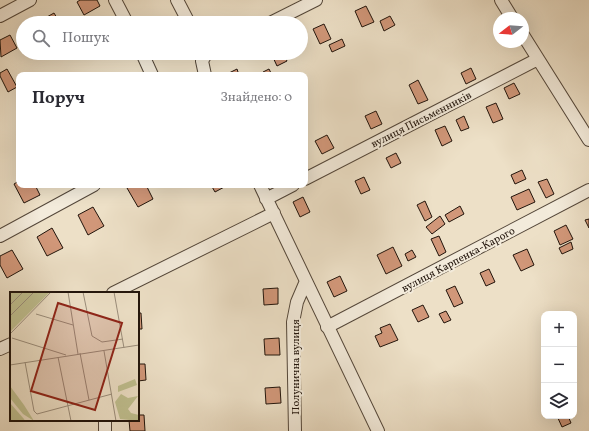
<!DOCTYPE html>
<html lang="uk">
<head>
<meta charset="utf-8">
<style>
	:root { --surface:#fff; --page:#f2f2f3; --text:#2b2b33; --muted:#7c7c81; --line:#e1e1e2 }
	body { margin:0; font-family:Vollkorn,serif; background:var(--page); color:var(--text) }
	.controls { position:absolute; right:12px; bottom:12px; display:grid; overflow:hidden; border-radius:8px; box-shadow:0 4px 16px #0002 }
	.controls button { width:36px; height:36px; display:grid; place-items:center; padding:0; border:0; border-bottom:1px solid var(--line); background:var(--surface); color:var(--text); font:20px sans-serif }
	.compass { position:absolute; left:493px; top:12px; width:36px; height:36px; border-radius:50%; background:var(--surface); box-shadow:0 4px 16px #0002; rotate:253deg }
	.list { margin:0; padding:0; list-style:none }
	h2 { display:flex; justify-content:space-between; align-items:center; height:52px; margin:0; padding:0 16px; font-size:17px }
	h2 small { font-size:13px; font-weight:400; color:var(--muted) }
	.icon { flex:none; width:22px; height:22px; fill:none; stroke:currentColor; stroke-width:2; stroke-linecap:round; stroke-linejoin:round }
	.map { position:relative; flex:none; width:589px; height:431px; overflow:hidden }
	.search { position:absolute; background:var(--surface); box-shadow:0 4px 16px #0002; left:16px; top:16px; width:292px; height:44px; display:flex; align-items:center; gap:10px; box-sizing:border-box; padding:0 14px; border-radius:22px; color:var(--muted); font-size:15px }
	.panel { position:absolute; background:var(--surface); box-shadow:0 4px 16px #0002; left:16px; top:72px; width:292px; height:116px; border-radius:8px }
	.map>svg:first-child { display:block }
</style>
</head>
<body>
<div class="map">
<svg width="589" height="431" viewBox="0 0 589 431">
	<rect width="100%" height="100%" fill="#ede0c7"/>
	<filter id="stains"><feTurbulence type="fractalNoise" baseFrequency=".005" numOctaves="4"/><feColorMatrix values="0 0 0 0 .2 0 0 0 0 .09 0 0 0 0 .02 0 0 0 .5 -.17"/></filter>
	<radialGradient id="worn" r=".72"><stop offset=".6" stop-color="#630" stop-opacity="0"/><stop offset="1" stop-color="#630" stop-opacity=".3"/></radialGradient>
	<!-- building -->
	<path fill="#d19779" stroke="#21140b" d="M 80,0 L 97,0 L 100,6 L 84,15 L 77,2 Z
		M 366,6 L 374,22 L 362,27 L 355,11 Z
		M 54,13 L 60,23 L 38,23 L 38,22 Z
		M 390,16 L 395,25 L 384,31 L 380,21 Z
		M 324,24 L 331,39 L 320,44 L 313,29 Z
		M 10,35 L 17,48 L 1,57 L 0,40 Z
		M 342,39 L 345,46 L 332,52 L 329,45 Z
		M 271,53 L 283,53 L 287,61 L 277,66 Z
		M 471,68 L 476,79 L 466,84 L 461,73 Z
		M 7,69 L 17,87 L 8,92 L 0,76 L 0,73 Z
		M 237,69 L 239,75 L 225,75 Z
		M 269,69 L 272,75 L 265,75 L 263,72 Z
		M 418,80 L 428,100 L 418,104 L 409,85 Z
		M 514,83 L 520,94 L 509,99 L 504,88 Z
		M 496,103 L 503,119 L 493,123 L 486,107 Z
		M 376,111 L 382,124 L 371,129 L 365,116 Z
		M 464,116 L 469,128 L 461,131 L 456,120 Z
		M 445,126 L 452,141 L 442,146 L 435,130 Z
		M 327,135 L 334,148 L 322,154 L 315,141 Z
		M 396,153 L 401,163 L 391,168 L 386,158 Z
		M 522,170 L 526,179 L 515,184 L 511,175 Z
		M 364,177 L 370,190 L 361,194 L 355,181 Z
		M 547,179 L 554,194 L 546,198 L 538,182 Z
		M 19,181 L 19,185 L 35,185 L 40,195 L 24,203 L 14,184 Z
		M 132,185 L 146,185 L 153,199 L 138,207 L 127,188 Z
		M 211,185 L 228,185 L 215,192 Z
		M 529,189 L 535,202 L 517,210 L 511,197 Z
		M 303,197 L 310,212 L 300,217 L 293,202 Z
		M 425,201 L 432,217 L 425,221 L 417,205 Z
		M 460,206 L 464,214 L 449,222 L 445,215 Z
		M 93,207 L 104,226 L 88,235 L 78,215 Z
		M 440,216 L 445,224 L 432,234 L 426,227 Z
		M 589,219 L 589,228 L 585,220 Z
		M 566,225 L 573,239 L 560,245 L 554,231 Z
		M 52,228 L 63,248 L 47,256 L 37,237 Z
		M 439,236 L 446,252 L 439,256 L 431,239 Z
		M 571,242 L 573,249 L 562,254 L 559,248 Z
		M 393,247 L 402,266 L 386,274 L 377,255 Z
		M 527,249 L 534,265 L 521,271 L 513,255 Z
		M 12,250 L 23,269 L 7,278 L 0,265 L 0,256 Z
		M 412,250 L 416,257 L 408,261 L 405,254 Z
		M 489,269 L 495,282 L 486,286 L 480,273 Z
		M 340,276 L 347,291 L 334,297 L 327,282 Z
		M 455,286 L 463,303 L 454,307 L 446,290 Z
		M 278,288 L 278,304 L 264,305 L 263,289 Z
		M 423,305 L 429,317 L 418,322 L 412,310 Z
		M 446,311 L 451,320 L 444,323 L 439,314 Z
		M 138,313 L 141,313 L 142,329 L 138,329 Z
		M 390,324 L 398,340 L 380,347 L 375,336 L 382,333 L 380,328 Z
		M 279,338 L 280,355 L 265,355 L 264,339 Z
		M 138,364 L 145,364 L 146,380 L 138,381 Z
		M 280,387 L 281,403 L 266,404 L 265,388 Z
		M 138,415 L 144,415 L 145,431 L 130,431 L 129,420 L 138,420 Z
		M 557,416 L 568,416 L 571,423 L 562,427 Z"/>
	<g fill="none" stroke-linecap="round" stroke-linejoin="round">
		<!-- minor casing -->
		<g stroke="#54473a" stroke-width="14">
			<path id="minor" d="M 115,0 L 127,23
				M 177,0 L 189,23
				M 501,0 L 512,18
				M 0,16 L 30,0
				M 270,23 L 316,0
				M 523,35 L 589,140
				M 142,53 L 152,75
				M 203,53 L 205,56 L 202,61 L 205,75
				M 305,179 L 538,59
				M 260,185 L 378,431
				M 266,199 L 293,185
				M 0,236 L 94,185
				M 113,293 L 274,213
				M 327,327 L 589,190
				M 0,349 L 11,344
				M 105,420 L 105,431
				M 295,431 L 293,322 L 297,302 L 306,281"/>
		</g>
		<!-- minor -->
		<use href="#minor" stroke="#f3ebdb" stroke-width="12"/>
	</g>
	<g text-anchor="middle" stroke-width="4" stroke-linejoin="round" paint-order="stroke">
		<!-- street labels -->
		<g font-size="11" fill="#21140b" stroke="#f3ebdb">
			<text transform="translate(421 119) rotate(-27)" y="4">вулиця Письменників</text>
			<text transform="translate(458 259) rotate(-28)" y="4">вулиця Карпенка-Карого</text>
			<text transform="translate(295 367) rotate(-90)" y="4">Полунична вулиця</text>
		</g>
	</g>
	<!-- overview -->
	<g transform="translate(10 292)">
		<rect width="129" height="129" fill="#ede0c7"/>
		<path d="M 0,0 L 40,0 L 0,40 ZM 125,87 L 127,93 L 108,100 L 108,94 ZM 0,94 L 14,113 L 24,129 L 13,122 L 0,106 ZM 111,102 L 118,106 L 128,104 L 118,117 L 121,121 L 129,123 L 129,129 L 110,127 L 105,110 ZM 0,111 L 14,127 L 15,129 L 0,129 Z" fill="#c0c090"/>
		<path fill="none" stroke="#9b8e7c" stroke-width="1" d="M 58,0 L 68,62M 73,0 L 82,44 L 92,50 L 113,47M 104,0 L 114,56M 0,13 L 13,0M 26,22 L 63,33M 0,24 L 24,0M 0,42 L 41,0M 2,46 L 56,63M 94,59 L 106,129M 70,61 L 79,108M 48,65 L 61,129M 15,70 L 24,119 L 27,122 L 102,102M 0,73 L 129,53"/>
		<path fill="#8f2418" fill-opacity="0.15" stroke="#8f2418" stroke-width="2" d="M 48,11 L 112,31 L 85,118 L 21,99 Z"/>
		<rect width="129" height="129" fill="none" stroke="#21140b" stroke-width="2"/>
	</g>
	<rect width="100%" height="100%" filter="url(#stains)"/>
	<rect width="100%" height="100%" fill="url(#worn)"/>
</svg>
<div class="controls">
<button>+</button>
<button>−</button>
<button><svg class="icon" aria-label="layers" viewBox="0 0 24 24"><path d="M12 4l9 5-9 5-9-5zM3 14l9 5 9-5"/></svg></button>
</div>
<svg class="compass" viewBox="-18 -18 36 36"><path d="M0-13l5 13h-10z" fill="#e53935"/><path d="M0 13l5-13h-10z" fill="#7c7c81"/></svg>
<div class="search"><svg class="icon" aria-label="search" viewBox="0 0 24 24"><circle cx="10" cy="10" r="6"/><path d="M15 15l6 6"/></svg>Пошук</div>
<section class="panel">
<h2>Поруч<small>Знайдено: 0</small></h2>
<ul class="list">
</ul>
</section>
</div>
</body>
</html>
